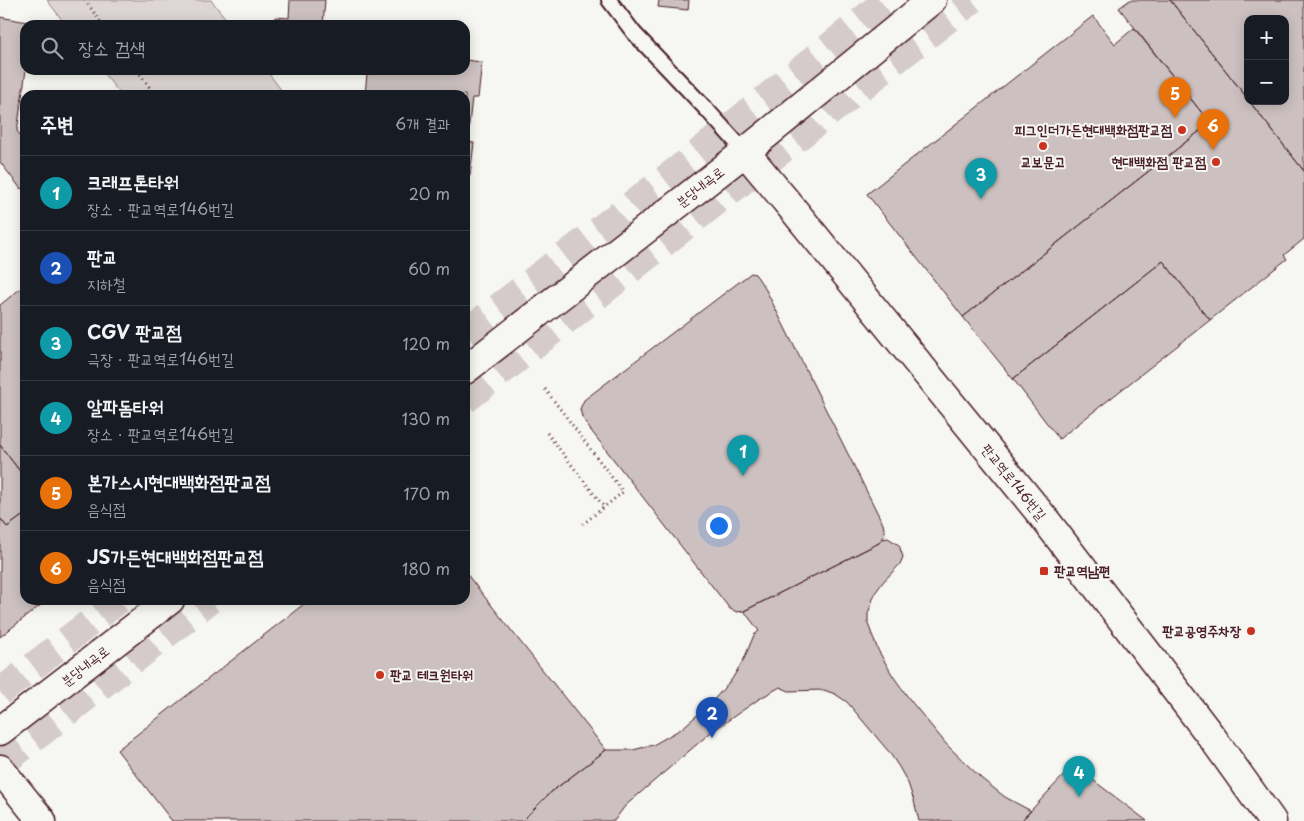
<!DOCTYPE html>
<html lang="ko">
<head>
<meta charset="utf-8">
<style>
	:root { --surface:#171b24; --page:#242831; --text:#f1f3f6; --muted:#9ea1a6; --line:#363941; --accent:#c8321e }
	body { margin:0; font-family:"Playpen Sans","Poor Story",sans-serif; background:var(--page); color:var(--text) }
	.controls { position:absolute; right:15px; top:15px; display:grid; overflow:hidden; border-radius:10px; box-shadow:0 2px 12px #0003 }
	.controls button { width:45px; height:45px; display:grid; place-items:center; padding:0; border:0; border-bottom:1px solid var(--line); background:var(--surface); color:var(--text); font:25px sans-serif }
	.you { position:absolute; left:718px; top:525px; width:18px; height:18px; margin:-12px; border:4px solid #fff; border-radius:50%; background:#1a73e8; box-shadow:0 0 0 8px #1a73e833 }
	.badge { display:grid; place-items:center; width:32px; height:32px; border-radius:50%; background:var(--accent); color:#fff; font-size:16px; font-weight:700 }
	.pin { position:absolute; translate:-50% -41px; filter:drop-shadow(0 1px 2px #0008) }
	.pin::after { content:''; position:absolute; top:26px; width:18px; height:15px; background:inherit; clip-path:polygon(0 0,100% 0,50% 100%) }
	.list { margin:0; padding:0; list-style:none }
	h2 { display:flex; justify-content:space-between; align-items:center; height:65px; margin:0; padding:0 20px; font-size:21px }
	h2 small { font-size:16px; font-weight:400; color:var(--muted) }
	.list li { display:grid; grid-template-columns:32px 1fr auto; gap:15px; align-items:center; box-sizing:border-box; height:75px; padding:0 20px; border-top:1px solid var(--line) }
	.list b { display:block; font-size:19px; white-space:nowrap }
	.list p { margin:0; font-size:16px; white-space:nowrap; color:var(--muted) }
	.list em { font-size:16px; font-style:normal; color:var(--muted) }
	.icon { flex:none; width:28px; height:28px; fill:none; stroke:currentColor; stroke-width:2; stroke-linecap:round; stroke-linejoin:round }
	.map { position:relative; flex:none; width:1304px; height:821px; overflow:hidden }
	.search { position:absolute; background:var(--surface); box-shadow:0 2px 12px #0003; left:20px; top:20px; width:450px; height:55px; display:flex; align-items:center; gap:12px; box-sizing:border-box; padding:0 18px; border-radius:15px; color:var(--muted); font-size:19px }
	.panel { position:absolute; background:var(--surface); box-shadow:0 2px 12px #0003; left:20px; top:90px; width:450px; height:515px; border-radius:15px }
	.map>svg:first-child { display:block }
</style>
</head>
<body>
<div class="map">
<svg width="1304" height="821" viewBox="0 0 1304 821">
	<rect width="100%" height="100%" fill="#f6f6f2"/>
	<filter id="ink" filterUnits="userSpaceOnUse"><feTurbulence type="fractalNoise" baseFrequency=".02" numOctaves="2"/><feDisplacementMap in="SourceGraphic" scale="10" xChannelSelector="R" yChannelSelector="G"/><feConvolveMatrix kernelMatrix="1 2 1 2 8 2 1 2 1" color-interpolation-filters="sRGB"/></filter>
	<g filter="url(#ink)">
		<!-- green -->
		<path fill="#ddd6d5" stroke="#947a80" d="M 47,0 L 211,0 L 231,25 L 66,25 Z
			M 101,70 L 266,70 L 285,95 L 121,95 Z"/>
		<!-- building -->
		<path fill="#ccc1c0" stroke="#4a1f2b" d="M 290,0 L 325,0 L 323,25 L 274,25 L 275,17 L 289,18 Z
			M 659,0 L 689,0 L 688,10 L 658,7 Z
			M 1130,0 L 1170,0 L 1248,99 L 1248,101 L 1249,101 L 1304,171 L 1304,239 L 1284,255 L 1287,259 L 1210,320 L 1163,261 L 1013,379 L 963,317 L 1210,123 L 1119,8 Z
			M 1170,0 L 1304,0 L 1304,171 L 1249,101 L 1285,101 L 1285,19 L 1248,19 L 1248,99 Z
			M 1093,16 L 1115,44 L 1134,28 L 1210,123 L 963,317 L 867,194 Z
			M 0,17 L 33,23 L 33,25 L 25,25 L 26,70 L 17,131 L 25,141 L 25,186 L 21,189 L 0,162 Z
			M 465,60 L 482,62 L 478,98 L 472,98 L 467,142 L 474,143 L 470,176 L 465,175 L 465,95 L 365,95 L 367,73 L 376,74 L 377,70 L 465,70 Z
			M 1163,261 L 1210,320 L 1059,439 L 1013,379 Z
			M 751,273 L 755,274 L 758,278 L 766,290 L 883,524 L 885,535 L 879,543 L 744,611 L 737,612 L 730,609 L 589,428 L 582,417 L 580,409 L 584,400 Z
			M 25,285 L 25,478 L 0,445 L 0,305 Z
			M 0,445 L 25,478 L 25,514 L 7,527 L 1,519 L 0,520 Z
			M 25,514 L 25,600 L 47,600 L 0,637 L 0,520 L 1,519 L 7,527 Z
			M 888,538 L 899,545 L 903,557 L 900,564 L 883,582 L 875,593 L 868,614 L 868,624 L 878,650 L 893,676 L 910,700 L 947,745 L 982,779 L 1005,797 L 1031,811 L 1021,821 L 919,821 L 914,801 L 908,783 L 899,767 L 889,752 L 847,702 L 835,694 L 824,690 L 789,691 L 780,687 L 759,699 L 710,733 L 625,806 L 614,821 L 525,821 L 524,819 L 550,793 L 606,750 L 633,750 L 653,745 L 681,729 L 709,705 L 732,679 L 744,659 L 754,635 L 759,631 L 744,611 L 879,543 L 882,539 Z
			M 465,572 L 606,750 L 550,793 L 524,819 L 525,821 L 172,821 L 117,750 L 309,600 L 465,600 Z
			M 1074,770 L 1081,771 L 1147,821 L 1021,821 L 1064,775 Z"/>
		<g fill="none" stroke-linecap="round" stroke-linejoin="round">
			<!-- highway-tunnel -->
			<path stroke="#d4cbca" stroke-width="28" stroke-dasharray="28 14" stroke-linecap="butt" d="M 465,333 L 686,163 L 887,0
				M 465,400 L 972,0
				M 0,692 L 119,600
				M 0,765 L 210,600"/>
			<!-- lane casing -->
			<g stroke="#4a1f2b" stroke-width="18">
				<path id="lane" d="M 609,0 L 634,33 L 708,111 L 745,152"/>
			</g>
			<!-- street casing -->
			<g stroke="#4a1f2b" stroke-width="31">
				<path id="street" d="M 745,152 L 796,213 L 1044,518 L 1214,740 L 1272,821"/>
			</g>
			<!-- secondary casing -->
			<g stroke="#4a1f2b" stroke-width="31">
				<path id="secondary" d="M 0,769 L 42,821"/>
			</g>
			<!-- primary casing -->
			<g stroke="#4a1f2b" stroke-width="31">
				<path id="primary" d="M 465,370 L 745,152 L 932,0
					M 0,731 L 170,600"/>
			</g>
			<!-- path -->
			<path stroke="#4a1f2b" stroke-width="3" stroke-dasharray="1 4" stroke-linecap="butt" d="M 85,0 L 103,25
				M 137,70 L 155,95
				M 545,389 L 623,492 L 583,524
				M 547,433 L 604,507"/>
			<!-- lane -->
			<use href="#lane" stroke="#f6f6f2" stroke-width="14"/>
			<!-- street -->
			<use href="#street" stroke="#f6f6f2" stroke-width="28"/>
			<!-- secondary -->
			<use href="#secondary" stroke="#f6f6f2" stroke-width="28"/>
			<!-- primary -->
			<use href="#primary" stroke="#f6f6f2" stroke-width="28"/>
		</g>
	</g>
	<!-- markers -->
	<g fill="#c8321e" stroke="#f6f6f2" stroke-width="2">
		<circle cx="1182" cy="130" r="5"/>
		<circle cx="1043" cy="146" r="5"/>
		<circle cx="1216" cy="162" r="5"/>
		<rect x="1039" y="566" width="10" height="10" rx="2.5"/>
		<circle cx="1251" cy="631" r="5"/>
		<circle cx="380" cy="675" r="5"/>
	</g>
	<g text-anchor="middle" stroke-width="4" stroke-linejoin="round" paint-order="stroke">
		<!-- poi labels -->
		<g font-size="14" font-weight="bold" fill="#4a1f2b" stroke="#f6f6f2" text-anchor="end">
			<text x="1172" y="135">피그인더가든현대백화점판교점</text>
			<text x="1043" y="167" text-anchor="middle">교보문고</text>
			<text x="1206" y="167">현대백화점 판교점</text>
			<text x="1054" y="576" text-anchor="start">판교역남편</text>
			<text x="1241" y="636">판교공영주차장</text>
			<text x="390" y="680" text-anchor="start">판교 테크원타워</text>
		</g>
		<!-- street labels -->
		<g font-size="14" fill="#4a1f2b" stroke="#f6f6f2">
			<text transform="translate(700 187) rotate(-38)" y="5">분당내곡로</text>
			<text transform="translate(1014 482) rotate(51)" y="5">판교역로146번길</text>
			<text transform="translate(85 666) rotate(-38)" y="5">분당내곡로</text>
		</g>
	</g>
</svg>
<div class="controls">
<button>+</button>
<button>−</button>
</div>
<div class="you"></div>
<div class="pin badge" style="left:743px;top:476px;background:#0f9aa8">1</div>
<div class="pin badge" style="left:712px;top:738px;background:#1a4fb4">2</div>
<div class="pin badge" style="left:981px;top:199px;background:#0f9aa8">3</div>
<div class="pin badge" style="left:1079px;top:797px;background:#0f9aa8">4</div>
<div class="pin badge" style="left:1175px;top:118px;background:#e8710a">5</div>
<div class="pin badge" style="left:1213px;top:150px;background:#e8710a">6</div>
<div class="search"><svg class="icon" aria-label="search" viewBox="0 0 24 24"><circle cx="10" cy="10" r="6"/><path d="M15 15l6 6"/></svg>장소 검색</div>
<section class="panel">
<h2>주변<small>6개 결과</small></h2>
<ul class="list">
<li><span class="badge" style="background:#0f9aa8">1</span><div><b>크래프톤타워</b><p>장소 · 판교역로146번길</p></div><em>20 m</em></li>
<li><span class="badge" style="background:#1a4fb4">2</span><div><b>판교</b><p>지하철</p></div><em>60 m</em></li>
<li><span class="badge" style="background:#0f9aa8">3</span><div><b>CGV 판교점</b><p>극장 · 판교역로146번길</p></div><em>120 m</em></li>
<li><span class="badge" style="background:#0f9aa8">4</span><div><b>알파돔타워</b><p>장소 · 판교역로146번길</p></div><em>130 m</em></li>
<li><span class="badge" style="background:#e8710a">5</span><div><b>본가스시현대백화점판교점</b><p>음식점</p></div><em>170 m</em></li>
<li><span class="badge" style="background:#e8710a">6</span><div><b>JS가든현대백화점판교점</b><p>음식점</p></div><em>180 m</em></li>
</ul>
</section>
</div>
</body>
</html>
